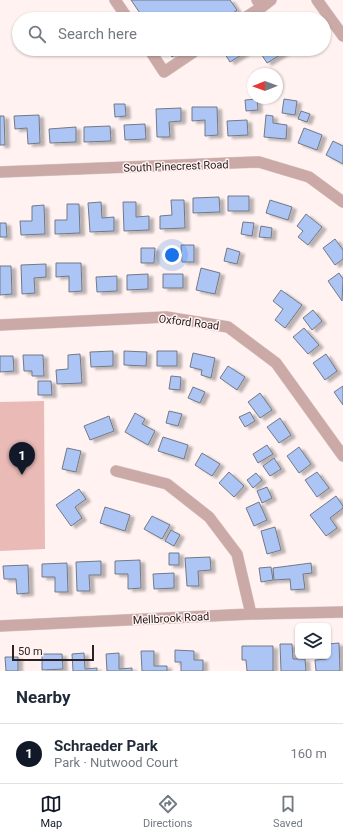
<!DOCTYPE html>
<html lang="en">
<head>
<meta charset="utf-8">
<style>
	:root { --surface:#fff; --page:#f6f6f7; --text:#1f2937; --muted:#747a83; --line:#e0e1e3; --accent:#111827 }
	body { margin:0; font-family:Roboto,sans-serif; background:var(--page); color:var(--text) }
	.controls { position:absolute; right:12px; bottom:12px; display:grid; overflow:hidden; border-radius:6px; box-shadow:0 1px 3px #0004 }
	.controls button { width:36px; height:36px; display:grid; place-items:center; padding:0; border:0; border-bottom:1px solid var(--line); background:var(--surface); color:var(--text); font:20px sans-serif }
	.compass { position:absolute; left:247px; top:68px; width:36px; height:36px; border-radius:50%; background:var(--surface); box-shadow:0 1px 3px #0004; rotate:269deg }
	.scale { position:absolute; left:12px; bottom:10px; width:82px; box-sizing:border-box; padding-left:4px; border:2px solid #292221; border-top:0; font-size:11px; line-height:14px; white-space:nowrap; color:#292221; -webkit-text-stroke:3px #fff2f1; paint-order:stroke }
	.you { position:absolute; left:172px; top:255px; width:14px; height:14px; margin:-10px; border:3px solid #fff; border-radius:50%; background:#1a73e8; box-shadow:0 0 0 6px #1a73e833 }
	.badge { display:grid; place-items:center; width:26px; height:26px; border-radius:50%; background:var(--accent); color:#fff; font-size:13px; font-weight:700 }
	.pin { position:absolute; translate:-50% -33px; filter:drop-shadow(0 1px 2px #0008) }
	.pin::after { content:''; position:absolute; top:21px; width:14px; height:12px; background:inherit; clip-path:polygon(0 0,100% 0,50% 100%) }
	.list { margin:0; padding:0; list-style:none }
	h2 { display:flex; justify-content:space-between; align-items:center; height:52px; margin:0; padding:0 16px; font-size:17px }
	h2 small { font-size:13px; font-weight:400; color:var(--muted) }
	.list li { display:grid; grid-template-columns:26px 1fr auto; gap:12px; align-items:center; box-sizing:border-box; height:60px; padding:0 16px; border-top:1px solid var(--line) }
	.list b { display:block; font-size:15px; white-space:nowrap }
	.list p { margin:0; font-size:13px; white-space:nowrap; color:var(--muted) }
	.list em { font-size:13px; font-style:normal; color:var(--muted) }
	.icon { flex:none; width:22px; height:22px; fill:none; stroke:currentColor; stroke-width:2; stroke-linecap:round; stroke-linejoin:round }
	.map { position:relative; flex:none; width:343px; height:671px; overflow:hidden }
	.search { position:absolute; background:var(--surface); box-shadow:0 1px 3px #0004; left:12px; right:12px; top:12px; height:44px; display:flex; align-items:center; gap:10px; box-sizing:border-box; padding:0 14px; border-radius:22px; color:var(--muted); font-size:15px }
	.sheet { height:112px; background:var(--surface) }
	nav { display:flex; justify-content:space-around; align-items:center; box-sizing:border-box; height:56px; border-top:1px solid var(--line); background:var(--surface); font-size:11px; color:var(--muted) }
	nav a { display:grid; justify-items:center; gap:2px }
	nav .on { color:var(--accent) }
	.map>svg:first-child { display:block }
</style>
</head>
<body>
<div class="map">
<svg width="343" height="671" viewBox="0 0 343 671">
	<defs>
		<filter id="shadow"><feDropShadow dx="4.5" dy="2.5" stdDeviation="1" flood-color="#0004"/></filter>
	</defs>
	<rect width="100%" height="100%" fill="#fff2f1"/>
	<!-- green -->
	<path fill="#e9bab6" d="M 44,401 L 45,549 L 0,551 L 0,402 Z"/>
	<!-- building -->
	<path fill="#acc5f4" stroke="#717987" filter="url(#shadow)" d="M 131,0 L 230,0 L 237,10 L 225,19 L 144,19 Z
		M 166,49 L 183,49 L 172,57 Z
		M 225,49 L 251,49 L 230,62 L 223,51 Z
		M 258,49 L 290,49 L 267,63 Z
		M 257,99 L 258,110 L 246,111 L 245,100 Z
		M 284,99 L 297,101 L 295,115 L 282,113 Z
		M 114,104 L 125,104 L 126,116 L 115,117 Z
		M 192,107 L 217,107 L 218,135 L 205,136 L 205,120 L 192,121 Z
		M 181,108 L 181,121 L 169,122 L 170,137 L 157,137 L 156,109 Z
		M 301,111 L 310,114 L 307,122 L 298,119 Z
		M 39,115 L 40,143 L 28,144 L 27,128 L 15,129 L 14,116 Z
		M 266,115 L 273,116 L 273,123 L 287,125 L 286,139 L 264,137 Z
		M 0,116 L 4,116 L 5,145 L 0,145 Z
		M 247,120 L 248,135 L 228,136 L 227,121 Z
		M 145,124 L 146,139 L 125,140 L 124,125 Z
		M 110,126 L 111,141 L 84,142 L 84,127 Z
		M 76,127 L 76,142 L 50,143 L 49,129 Z
		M 304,128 L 322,135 L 317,150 L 298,143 Z
		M 333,141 L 343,146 L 343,164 L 326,155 Z
		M 228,196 L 249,196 L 249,211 L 228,211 Z
		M 219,197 L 220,212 L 193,213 L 193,198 Z
		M 171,200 L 184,200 L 185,228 L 160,229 L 160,216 L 172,215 Z
		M 270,200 L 292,207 L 288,220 L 266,213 Z
		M 101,202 L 102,218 L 114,217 L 114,231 L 90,232 L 88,203 Z
		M 123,202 L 136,202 L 136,217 L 149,216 L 149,230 L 124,231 Z
		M 67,204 L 79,204 L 80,233 L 55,234 L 55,220 L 67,220 Z
		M 44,205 L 45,234 L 21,235 L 20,221 L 32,221 L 32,206 Z
		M 306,214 L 322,227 L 308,245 L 298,237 L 303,231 L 297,226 Z
		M 243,222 L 254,223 L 252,236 L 241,234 Z
		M 0,223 L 6,223 L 7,237 L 0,237 Z
		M 261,226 L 272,228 L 271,238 L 259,237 Z
		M 335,239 L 343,250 L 343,259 L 335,265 L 323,248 Z
		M 181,245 L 194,245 L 194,262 L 182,262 Z
		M 141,248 L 155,248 L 154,263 L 141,263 Z
		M 227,248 L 240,252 L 237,264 L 224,261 Z
		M 56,263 L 81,263 L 82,291 L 69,292 L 69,276 L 56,277 Z
		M 46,264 L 46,277 L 34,278 L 35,293 L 22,294 L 21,265 Z
		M 0,266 L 11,266 L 12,294 L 0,295 Z
		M 201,268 L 220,273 L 215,294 L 196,290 Z
		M 339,273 L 343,279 L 342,301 L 328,281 Z
		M 148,274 L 148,289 L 127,290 L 127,275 Z
		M 163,274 L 183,274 L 183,288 L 163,288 Z
		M 117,276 L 117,291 L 97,292 L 96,277 Z
		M 281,290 L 302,305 L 285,328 L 275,320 L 283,309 L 273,301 Z
		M 313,310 L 322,321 L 312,330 L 303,318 Z
		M 304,328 L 319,345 L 308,354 L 293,337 Z
		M 113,351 L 113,366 L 91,367 L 90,352 Z
		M 124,351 L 147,352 L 146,366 L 124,365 Z
		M 157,351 L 177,351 L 177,366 L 157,366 Z
		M 193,353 L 215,358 L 211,378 L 201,375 L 202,370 L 190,367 Z
		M 80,354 L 82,383 L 57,384 L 56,370 L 68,369 L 68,355 Z
		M 326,354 L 337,371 L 325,380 L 313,363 Z
		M 23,355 L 43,355 L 44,376 L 32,376 L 32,371 L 24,371 Z
		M 0,356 L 13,356 L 14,371 L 0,372 Z
		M 228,366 L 245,377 L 237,390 L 220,378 Z
		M 171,376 L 181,377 L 180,390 L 169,389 Z
		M 38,381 L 51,381 L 52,395 L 38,395 Z
		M 343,386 L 343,405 L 334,392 Z
		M 193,387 L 205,392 L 200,403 L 188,398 Z
		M 260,393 L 272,410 L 260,418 L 248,402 Z
		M 169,411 L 182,414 L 178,426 L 166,423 Z
		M 250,412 L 255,421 L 245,427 L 239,417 Z
		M 135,413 L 145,419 L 142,424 L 155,431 L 148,445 L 125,432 Z
		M 109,416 L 114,431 L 90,440 L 84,426 Z
		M 280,418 L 291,435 L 279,443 L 267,427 Z
		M 163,437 L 188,445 L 184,459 L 158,451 Z
		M 267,445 L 273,454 L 258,463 L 253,454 Z
		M 299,447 L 311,464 L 299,473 L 287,456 Z
		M 67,448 L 81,451 L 76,472 L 62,469 Z
		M 202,453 L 220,464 L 212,476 L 195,465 Z
		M 274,458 L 281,469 L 270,476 L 263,466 Z
		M 229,472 L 244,486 L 234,497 L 219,483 Z
		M 317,472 L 329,488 L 317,497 L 305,480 Z
		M 256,473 L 262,480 L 253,488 L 247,480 Z
		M 267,487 L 272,498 L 262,503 L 257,491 Z
		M 79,489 L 86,499 L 75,507 L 82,518 L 71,526 L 56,505 Z
		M 336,496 L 343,506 L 343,508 L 330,518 L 337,528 L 326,536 L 310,515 Z
		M 259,502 L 267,520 L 254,526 L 246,508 Z
		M 105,507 L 130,515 L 125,531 L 100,523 Z
		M 152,516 L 170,525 L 162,539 L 144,529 Z
		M 275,527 L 281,550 L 267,554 L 261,531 Z
		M 171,530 L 180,535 L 174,546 L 165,541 Z
		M 169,553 L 179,553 L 179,565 L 169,565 Z
		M 210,557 L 211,570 L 198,571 L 199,586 L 187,586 L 185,558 Z
		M 140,560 L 141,588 L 128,589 L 128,574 L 115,574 L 115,561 Z
		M 101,561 L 101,575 L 89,575 L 90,591 L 77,591 L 76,562 Z
		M 67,563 L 68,592 L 55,592 L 55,577 L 42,577 L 42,564 Z
		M 311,563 L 312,573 L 303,574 L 305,589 L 291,590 L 290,579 L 274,580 L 273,568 Z
		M 28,565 L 29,593 L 17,594 L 16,579 L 4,579 L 3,566 Z
		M 271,567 L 273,580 L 261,582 L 259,568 Z
		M 174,573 L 174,588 L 154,589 L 153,574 Z
		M 339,643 L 340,671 L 316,671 L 315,660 L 327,659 L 328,644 Z
		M 280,644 L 292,644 L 293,659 L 305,659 L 306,671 L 281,671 Z
		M 242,646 L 273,646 L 273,671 L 247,671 L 246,660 L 242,660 Z
		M 175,650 L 194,651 L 194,660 L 203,660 L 203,671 L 181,671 L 181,662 L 175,662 Z
		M 141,651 L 154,651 L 154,666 L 167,666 L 167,671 L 142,671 Z
		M 84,653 L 85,669 L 97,668 L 97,671 L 73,671 L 72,654 Z
		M 119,653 L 119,669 L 132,668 L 132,671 L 107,671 L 106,654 Z
		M 42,654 L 62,654 L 63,669 L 42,670 Z
		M 5,657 L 18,657 L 18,671 L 6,671 Z"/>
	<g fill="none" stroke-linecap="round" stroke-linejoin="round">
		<!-- minor casing -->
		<g stroke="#d8cdcc" stroke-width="12">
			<path id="minor" d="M 115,0 L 128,19
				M 257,0 L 262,7 L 271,0
				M 317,0 L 343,36
				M 243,19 L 262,7
				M 149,49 L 164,72 L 198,49
				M 0,172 L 259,162 L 309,177 L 343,202
				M 0,325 L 166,317 L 228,327 L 276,363 L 343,456
				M 116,471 L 167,484 L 209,517 L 237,554 L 251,614
				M 0,626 L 251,614 L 343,612"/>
		</g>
		<!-- minor -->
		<use href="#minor" stroke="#cba9a6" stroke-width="11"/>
	</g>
	<g text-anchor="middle" stroke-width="3" stroke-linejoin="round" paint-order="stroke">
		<!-- street labels -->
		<g font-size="11" fill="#292221" stroke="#fff2f1">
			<text transform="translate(176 166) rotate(-2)" y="4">South Pinecrest Road</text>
			<text transform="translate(189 322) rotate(7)" y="4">Oxford Road</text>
			<text transform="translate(171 618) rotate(-3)" y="4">Mellbrook Road</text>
		</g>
	</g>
</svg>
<div class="controls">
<button><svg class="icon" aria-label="layers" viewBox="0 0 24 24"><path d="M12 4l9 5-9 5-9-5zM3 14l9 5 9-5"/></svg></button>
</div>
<svg class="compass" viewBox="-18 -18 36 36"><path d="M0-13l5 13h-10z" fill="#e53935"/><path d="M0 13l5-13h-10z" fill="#747a83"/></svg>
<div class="scale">50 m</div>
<div class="you"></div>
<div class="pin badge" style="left:22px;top:475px">1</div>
<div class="search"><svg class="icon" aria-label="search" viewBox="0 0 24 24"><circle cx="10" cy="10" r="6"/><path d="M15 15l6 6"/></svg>Search here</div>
</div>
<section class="sheet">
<h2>Nearby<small></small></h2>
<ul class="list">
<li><span class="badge">1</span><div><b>Schraeder Park</b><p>Park · Nutwood Court</p></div><em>160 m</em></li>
</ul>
</section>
<nav>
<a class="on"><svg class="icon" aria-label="map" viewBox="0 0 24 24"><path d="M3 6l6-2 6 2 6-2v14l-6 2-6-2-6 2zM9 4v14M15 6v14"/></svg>Map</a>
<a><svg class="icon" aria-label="directions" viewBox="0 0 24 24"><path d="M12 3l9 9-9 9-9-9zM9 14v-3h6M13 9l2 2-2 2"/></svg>Directions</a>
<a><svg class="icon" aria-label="saved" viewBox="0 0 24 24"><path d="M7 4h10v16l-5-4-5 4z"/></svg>Saved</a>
</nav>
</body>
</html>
